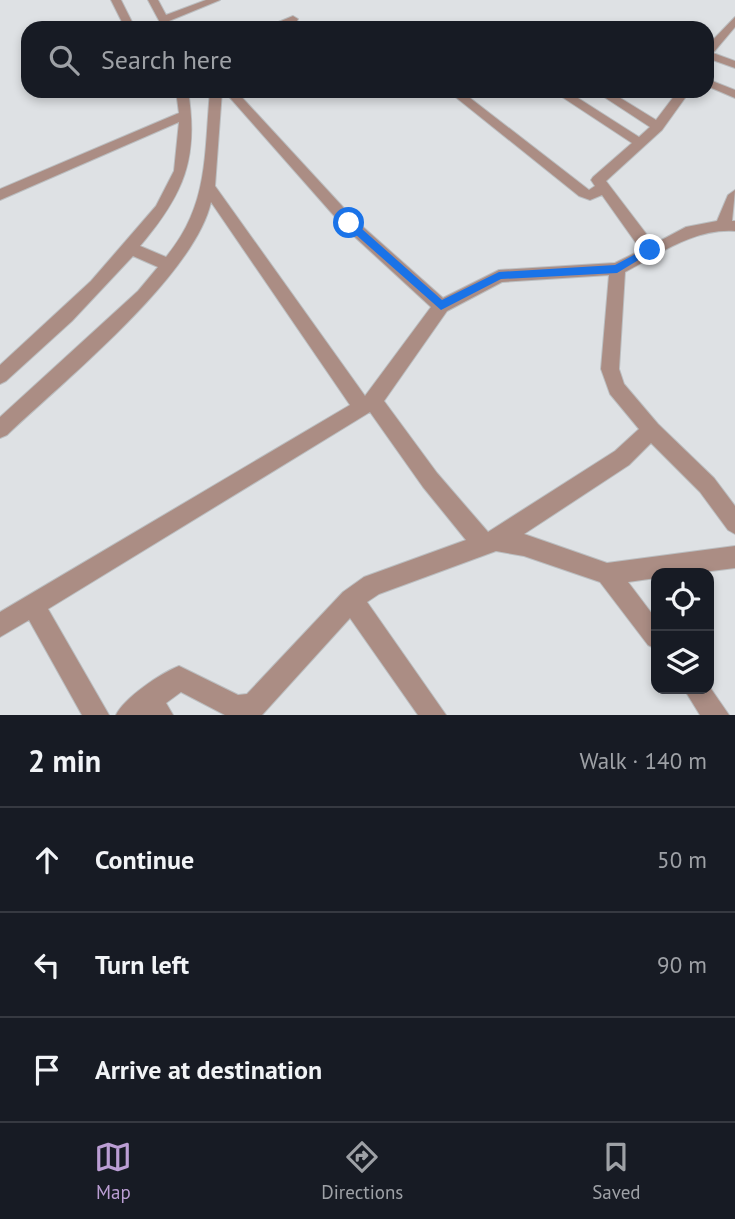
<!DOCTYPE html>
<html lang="en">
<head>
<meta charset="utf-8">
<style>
	:root { --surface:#171b24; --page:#20242c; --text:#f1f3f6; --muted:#9ea1a6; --line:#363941; --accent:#bb9ed4 }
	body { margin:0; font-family:"PT Sans",sans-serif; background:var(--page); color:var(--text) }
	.controls { position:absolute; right:21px; bottom:21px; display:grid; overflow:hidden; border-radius:14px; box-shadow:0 4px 10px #0003 }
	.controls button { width:63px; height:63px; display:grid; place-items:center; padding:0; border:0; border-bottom:2px solid var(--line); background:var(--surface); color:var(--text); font:35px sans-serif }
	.stop { position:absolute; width:21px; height:21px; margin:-16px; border:5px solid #1a73e8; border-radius:50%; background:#fff }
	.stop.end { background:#1a73e8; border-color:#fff; box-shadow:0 2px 7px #0008 }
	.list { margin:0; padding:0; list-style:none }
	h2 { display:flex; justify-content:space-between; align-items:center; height:91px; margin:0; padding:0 28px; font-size:30px }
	h2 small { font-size:23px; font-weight:400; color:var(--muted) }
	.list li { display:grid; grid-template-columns:46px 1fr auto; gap:21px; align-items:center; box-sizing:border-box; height:105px; padding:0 28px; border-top:2px solid var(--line) }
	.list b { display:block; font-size:26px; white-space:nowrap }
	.list em { font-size:23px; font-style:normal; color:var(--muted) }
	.icon { flex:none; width:38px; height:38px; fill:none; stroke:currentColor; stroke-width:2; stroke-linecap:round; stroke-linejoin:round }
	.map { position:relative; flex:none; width:735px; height:715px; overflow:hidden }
	.search { position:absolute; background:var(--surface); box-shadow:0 4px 10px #0003; left:21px; right:21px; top:21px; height:77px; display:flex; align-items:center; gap:18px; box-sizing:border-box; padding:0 24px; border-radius:21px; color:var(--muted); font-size:26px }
	.sheet { height:406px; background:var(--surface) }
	nav { display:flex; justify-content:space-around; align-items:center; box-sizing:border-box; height:98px; border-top:2px solid var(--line); background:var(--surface); font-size:19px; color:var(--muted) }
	nav a { display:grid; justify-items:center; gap:4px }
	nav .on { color:var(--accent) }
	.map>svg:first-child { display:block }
</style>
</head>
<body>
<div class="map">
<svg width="735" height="715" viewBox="0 0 735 715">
	<rect width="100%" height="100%" fill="#dee1e4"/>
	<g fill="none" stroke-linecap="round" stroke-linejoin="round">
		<!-- minor casing -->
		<g stroke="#bbbec0" stroke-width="2">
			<path id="minor" d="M 111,0 L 121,0 L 135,28 L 125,28 Z
				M 148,0 L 158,0 L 166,15 L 206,0 L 220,0 L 169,21 L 173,28 L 163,28 Z
				M 293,16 L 298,19 L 297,21 L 279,28 L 264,28 Z
				M 735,17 L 735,27 L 713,53 L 735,61 L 735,68 L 707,58 L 707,46 Z
				M 497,22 L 506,28 L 494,28 L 492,25 Z
				M 310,24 L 315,28 L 303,28 Z
				M 707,79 L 735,90 L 735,98 L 707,86 Z
				M 176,91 L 188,91 C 199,158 184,194 140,246 L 166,257 C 209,205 204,156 210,91 L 222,91 L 215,186 L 365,396 L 431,307 L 344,227 L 224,91 L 236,91 L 354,219 L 443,298 L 499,270 L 615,263 L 641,250 L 602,195 L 590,200 L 579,196 L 448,91 L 461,91 L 589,190 L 595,186 L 591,180 L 593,177 L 632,143 L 553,91 L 567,91 L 639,137 L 650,127 L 595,91 L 609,91 L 656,120 L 678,91 L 690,91 L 662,130 L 606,181 L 654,244 L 686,227 L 717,221 L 728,195 L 735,190 L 732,221 L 735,221 L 735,231 C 695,228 659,254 625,272 L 619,369 L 624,384 L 658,424 L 714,478 L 735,506 L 735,534 L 728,530 L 700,492 L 651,443 L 629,465 L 524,534 L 607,563 L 735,546 L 735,568 L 695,573 L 656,573 L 656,578 L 628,582 L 656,619 L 656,649 L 648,645 L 600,582 L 524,556 L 496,551 L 379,594 L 367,602 L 446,715 L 418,715 L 350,618 L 262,715 L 225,715 L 181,692 L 166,703 L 173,715 L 116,715 C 124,698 161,673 179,666 L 238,695 L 247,694 L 343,592 L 364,577 L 466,540 L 423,487 L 370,412 L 48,609 L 109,715 L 82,715 L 29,620 L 0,637 L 0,612 L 350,405 L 211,202 C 195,275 64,381 7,435 L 0,438 L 0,417 L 138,291 L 158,267 L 133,256 L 72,321 L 6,381 L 0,384 L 0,365 L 91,281 L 156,206 L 174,171 L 179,122 L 0,200 L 0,189 L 179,113 ZM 609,275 L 601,369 L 610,394 L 639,429 L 615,451 L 488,532 L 437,473 L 384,401 L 447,311 L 502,282 Z
				M 709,686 L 729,715 L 700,715 L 684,689 L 709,689 Z"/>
		</g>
		<!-- minor -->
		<use href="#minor" fill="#ab8d84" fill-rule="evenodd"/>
	</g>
	<!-- route -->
	<path fill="#1a73e8" d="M 346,221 L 353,221 L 442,300 L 499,272 L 615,265 L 647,248 L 655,250 L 617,273 L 501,279 L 441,310 L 346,226 Z"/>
</svg>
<div class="controls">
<button><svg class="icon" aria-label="locate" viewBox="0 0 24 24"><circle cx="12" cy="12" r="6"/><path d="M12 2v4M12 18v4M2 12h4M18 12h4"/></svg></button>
<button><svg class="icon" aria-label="layers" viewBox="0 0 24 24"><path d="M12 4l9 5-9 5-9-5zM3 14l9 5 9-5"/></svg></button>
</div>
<div class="stop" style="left:349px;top:223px"></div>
<div class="stop end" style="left:650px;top:250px"></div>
<div class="search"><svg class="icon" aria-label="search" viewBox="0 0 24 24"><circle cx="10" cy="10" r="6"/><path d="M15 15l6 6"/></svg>Search here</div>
</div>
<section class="sheet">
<h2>2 min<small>Walk · 140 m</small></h2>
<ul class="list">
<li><svg class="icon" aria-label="ahead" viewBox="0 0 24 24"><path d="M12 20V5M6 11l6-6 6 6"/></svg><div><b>Continue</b></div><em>50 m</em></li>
<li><svg class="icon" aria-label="left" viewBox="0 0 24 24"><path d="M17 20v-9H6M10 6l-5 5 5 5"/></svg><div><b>Turn left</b></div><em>90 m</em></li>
<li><svg class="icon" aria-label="arrive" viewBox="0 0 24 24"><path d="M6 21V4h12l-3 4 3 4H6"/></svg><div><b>Arrive at destination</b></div></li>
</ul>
</section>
<nav>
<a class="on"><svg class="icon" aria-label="map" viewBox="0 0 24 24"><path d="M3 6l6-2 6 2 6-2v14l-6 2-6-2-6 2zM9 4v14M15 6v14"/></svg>Map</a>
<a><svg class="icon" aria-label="directions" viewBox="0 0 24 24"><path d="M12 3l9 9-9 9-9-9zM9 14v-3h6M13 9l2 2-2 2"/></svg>Directions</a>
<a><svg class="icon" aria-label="saved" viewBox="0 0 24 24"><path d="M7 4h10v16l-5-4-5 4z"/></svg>Saved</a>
</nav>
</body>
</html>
